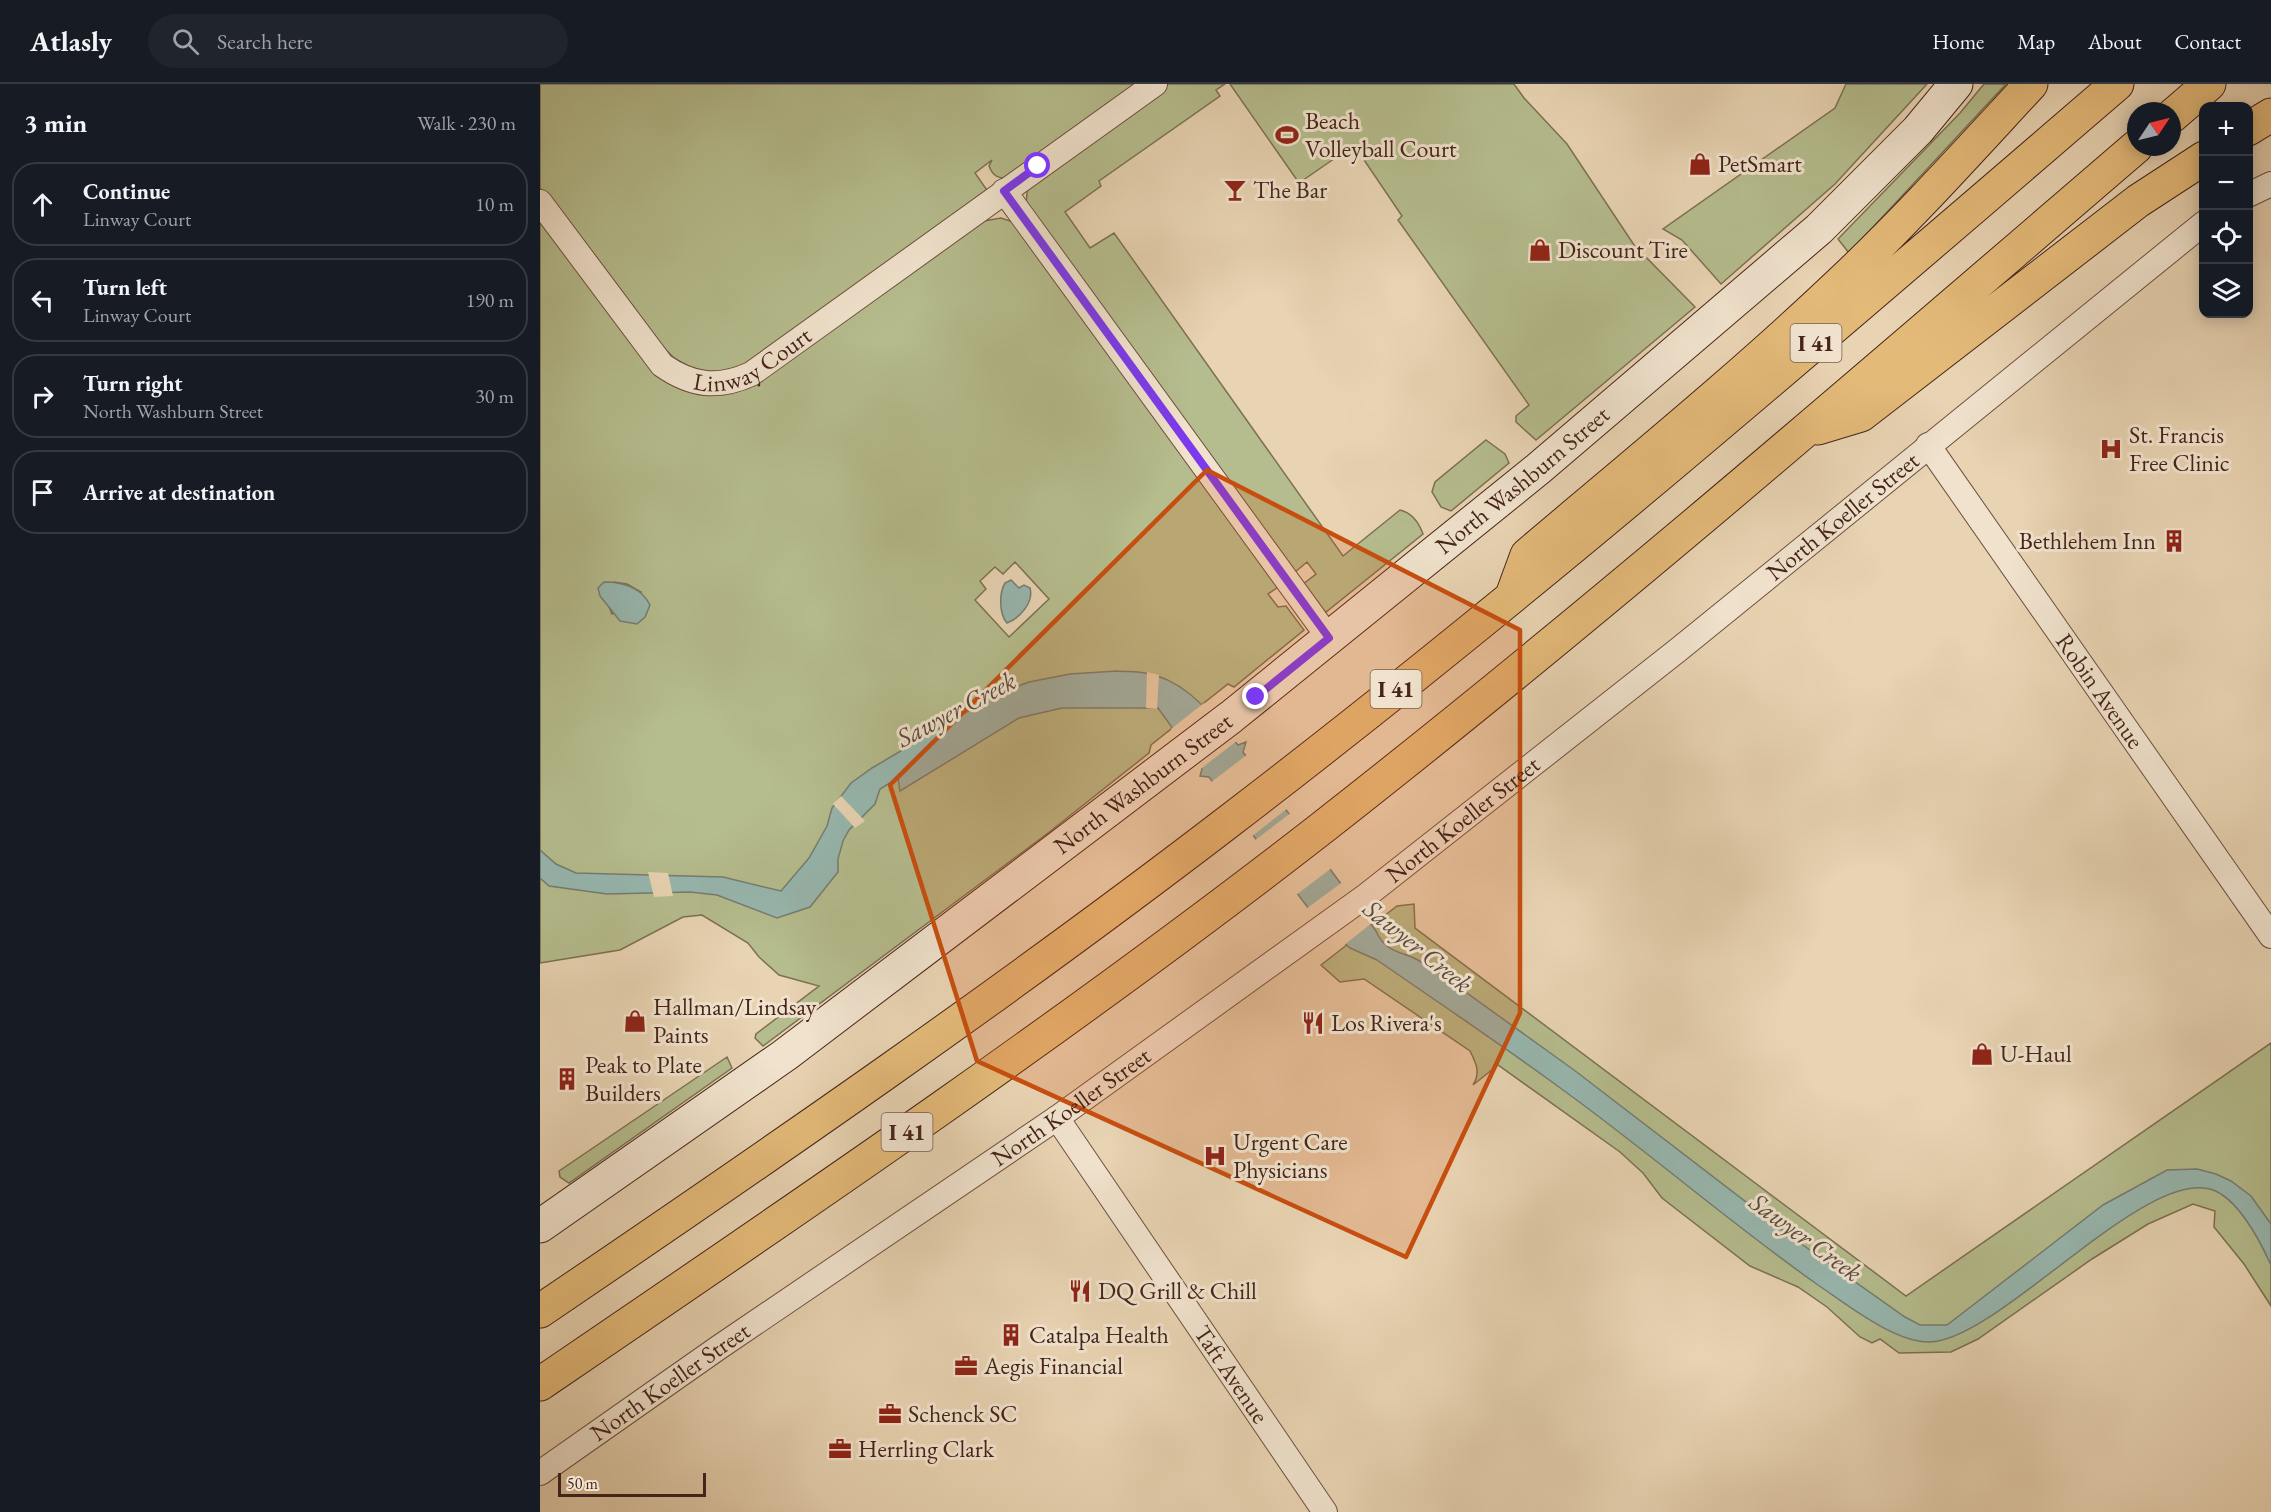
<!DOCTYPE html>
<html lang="en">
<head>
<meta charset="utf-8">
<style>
	:root { --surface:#171b24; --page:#20242c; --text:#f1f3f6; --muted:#9ea1a6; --line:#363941 }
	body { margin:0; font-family:"EB Garamond",serif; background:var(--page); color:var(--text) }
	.controls { position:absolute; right:18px; top:18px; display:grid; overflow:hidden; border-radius:12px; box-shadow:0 3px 15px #0003 }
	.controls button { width:54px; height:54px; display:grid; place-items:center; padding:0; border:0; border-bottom:2px solid var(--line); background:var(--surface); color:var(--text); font:30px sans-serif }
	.compass { position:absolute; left:1587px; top:18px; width:54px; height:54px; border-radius:50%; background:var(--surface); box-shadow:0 3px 15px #0003; rotate:55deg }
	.scale { position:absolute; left:18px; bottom:15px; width:148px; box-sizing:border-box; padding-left:6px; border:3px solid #452419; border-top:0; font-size:16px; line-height:21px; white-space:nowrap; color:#452419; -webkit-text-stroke:4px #f0e2cd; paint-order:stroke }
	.stop { position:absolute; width:18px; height:18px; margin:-14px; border:4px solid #7c3aed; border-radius:50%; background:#fff }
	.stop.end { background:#7c3aed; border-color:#fff; box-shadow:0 2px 6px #0008 }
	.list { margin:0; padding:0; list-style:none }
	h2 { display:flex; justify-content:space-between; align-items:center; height:78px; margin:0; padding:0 24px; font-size:26px }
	h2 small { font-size:20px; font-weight:400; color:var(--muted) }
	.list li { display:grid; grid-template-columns:39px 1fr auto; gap:18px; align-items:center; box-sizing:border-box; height:84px; margin:0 12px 12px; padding:0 12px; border:2px solid var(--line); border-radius:24px }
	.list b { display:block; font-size:22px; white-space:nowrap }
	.list p { margin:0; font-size:20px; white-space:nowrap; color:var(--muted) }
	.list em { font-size:20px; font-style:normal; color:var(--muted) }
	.icon { flex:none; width:33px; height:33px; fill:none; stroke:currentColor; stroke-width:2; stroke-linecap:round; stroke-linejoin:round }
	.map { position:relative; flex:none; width:1731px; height:1428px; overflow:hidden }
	header { display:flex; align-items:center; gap:36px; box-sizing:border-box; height:84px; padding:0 30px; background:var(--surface); border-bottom:2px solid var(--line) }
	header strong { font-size:28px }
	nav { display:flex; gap:33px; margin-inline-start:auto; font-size:21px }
	.search { width:420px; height:54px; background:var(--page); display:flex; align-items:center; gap:15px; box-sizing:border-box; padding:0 21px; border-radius:33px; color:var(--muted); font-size:22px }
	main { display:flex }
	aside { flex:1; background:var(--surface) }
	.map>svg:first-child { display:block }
</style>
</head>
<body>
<header>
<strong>Atlasly</strong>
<div class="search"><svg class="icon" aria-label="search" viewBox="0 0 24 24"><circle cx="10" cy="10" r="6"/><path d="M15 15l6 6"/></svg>Search here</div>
<nav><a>Home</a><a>Map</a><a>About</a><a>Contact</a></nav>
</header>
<main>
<aside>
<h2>3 min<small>Walk · 230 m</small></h2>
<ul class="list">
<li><svg class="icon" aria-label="ahead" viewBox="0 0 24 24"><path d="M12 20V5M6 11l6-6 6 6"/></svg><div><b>Continue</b><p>Linway Court</p></div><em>10 m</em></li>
<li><svg class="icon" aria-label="left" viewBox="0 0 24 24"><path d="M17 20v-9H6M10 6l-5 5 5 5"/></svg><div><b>Turn left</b><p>Linway Court</p></div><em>190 m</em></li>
<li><svg class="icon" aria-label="right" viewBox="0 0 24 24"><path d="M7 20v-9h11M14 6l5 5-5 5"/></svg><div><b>Turn right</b><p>North Washburn Street</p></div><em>30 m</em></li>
<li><svg class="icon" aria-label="arrive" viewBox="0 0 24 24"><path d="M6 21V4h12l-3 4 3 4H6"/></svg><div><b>Arrive at destination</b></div></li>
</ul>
</aside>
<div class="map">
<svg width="1731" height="1428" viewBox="0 0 1731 1428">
	<rect width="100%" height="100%" fill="#e8d3b2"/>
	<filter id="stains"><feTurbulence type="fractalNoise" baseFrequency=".00333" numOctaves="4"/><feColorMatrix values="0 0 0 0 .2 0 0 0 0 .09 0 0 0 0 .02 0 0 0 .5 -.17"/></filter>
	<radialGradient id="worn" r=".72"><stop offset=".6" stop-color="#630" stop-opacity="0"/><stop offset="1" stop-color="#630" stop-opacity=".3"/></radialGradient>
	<!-- green -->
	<path fill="#b5bc8d" stroke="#7d7053" stroke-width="1.5" fill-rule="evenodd" d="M 0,0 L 599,0 L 469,94 C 458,95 453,92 449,82 L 452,76 L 435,89 L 449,109 L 236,265 L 185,290 L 153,286 L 134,274 L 115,255 L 0,104 Z
		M 624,0 L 685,0 L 676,6 L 680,12 L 559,97 L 561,102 L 525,128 L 550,164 L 574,149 L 803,472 L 860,426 C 873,429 879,439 883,450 L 786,528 L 778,523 L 762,501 L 776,490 L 767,478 L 754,489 L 486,120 L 488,99 Z
		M 690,0 L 974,0 L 984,14 L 1027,60 L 1094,161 L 1155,223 L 996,356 L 976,338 L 976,332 L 989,321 L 858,136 L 862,132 L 814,61 L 759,99 Z
		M 1306,0 L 1387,0 L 1295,100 L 1181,200 L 1142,156 L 1123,145 L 1295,24 Z
		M 1444,0 L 1466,0 L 1309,169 L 1298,155 L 1420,29 Z
		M 0,134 L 160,307 L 183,311 L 206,302 L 444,137 L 461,134 L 476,139 L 744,499 L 728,510 L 738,523 L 746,522 L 764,546 L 694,603 L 688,600 L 611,661 L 609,669 L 508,749 L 223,962 L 215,954 L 216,950 L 279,902 L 239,891 L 219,873 L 208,859 L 162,831 L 143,833 L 80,866 L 0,879 ZM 475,478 L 509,515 L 469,553 L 435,516 L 446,505 L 440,497 L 455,483 L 463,490 ZM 74,498 L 87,500 L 101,508 L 72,530 L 68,520 Z
		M 946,356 L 965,370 L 969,379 L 911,427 L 901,423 L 892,408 L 895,398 Z
		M 874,820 L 875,844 L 1366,1212 L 1731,959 L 1731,1222 L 1704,1180 L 1674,1143 L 1675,1127 L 1653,1120 L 1608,1140 L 1552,1175 L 1438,1255 L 1411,1268 L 1359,1269 L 1340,1255 L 1332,1259 L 1320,1253 L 1287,1223 L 1258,1203 L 1210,1182 L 1122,1114 L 1103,1089 L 1080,1068 L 958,981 L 933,1001 C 941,988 936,979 930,967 L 824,895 L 800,898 L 781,881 L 857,822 Z
		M 187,973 L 192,984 L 29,1099 L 20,1093 L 19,1087 Z"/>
	<!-- water -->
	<path fill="#97b7af" stroke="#767c73" stroke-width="1.5" d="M 471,496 L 479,504 L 484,501 L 490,504 C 494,518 480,534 467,539 C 459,530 459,509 465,499 Z
		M 64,498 C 83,498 101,503 110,521 L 105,533 L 97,540 L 80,537 L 60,512 L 58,504 Z
		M 577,587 C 586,588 596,587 605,589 C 646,595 672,632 698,661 L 706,658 L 703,668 L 836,847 C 845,868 860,867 878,876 C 885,880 892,885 899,889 L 1034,986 L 1253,1154 L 1365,1233 L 1380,1241 L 1407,1241 L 1563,1121 L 1627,1086 L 1657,1085 L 1676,1090 L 1691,1097 L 1711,1112 L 1731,1140 L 1731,1181 C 1720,1157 1703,1124 1681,1110 C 1618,1067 1462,1256 1390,1258 C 1355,1259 1306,1220 1278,1201 C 1190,1139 1110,1069 1023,1006 C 962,961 899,919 837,876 L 810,864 L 772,829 L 669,693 L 660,692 L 662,685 L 618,624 L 522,624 L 479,634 L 360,707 L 358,694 L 340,705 L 335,720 L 309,746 L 303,757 L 298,775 L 298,788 L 270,823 L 237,834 L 177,811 L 150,808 L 67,810 L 9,802 L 0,794 L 0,766 L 16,780 L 36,789 L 183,793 L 241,807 L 269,774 L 287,742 L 292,724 L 311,699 L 332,684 L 457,610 L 489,598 L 530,590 Z"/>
	<!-- pier -->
	<path fill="#e8d3b2" d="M 607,588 L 619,591 L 617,625 L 606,624 Z
		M 664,619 L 698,656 L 658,687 L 631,645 Z
		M 708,670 L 748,724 L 711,753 L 670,699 Z
		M 301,712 L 325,737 L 315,744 L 293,720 Z
		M 752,728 L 793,783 L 756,811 L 714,757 Z
		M 108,788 L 128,789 L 133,812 L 114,813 Z
		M 804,797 L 833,838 L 803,862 L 766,825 Z"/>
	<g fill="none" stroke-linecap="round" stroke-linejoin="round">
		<!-- street casing -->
		<g stroke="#6e503f" stroke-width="26">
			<g id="street">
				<path d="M 464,107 L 789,554"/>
				<path d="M 1708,111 L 1731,100"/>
				<path id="s1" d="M 0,118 L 122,281 C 152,302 178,305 211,290 L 615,0"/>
				<path id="s2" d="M 1388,361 L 1731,852"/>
				<path id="s3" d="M 517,1034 L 785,1428"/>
				<path id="s4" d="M 0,1389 L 178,1264 L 517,1034 L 827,811 L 1138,566 L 1664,139"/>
			</g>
		</g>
		<!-- secondary casing -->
		<g stroke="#452419" stroke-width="35">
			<g id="secondary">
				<path id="s5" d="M 0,1142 L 245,971 L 691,633 L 998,385 L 1279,145 L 1378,46 L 1416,0"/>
			</g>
		</g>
		<!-- highway casing -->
		<g stroke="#452419" stroke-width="35">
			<path id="highway" d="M 1632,32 L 1669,0
				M 1708,45 L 1731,31
				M 1278,344 L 1321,331 L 1598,117 L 1664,74
				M 973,509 L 987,471 C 1092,382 1199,295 1299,200 C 1366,137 1428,68 1491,0
				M 0,1227 C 233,1069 465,909 688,738 C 994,504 1285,251 1577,0
				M 0,1300 C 263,1121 527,942 778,747 C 1058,528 1326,295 1596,63"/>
		</g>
		<!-- street -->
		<use href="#street" stroke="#f0e2cd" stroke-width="24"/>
		<!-- secondary -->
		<use href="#secondary" stroke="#f0e2cd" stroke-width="33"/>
		<!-- highway -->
		<use href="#highway" stroke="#e4ba79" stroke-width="33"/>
	</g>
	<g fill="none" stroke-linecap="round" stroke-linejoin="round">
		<!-- route -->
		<path stroke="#7c3aed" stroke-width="8" d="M 498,82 L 464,107 L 789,554 L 716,613"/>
	</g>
	<!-- marked area -->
	<path fill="#c74e0f" fill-opacity="0.2" stroke="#c74e0f" stroke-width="4.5" stroke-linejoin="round" d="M 667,386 L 980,546 L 980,929 L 866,1173 L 437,977 L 350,701 Z"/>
	<!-- icons -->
	<defs>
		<g id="stadium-bare" transform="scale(1.8)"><path d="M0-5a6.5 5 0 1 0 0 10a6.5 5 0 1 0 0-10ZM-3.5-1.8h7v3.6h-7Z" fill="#8f2418" stroke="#f0e2cd" stroke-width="2.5" paint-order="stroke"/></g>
		<g id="shop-bare" transform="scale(1.8)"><path d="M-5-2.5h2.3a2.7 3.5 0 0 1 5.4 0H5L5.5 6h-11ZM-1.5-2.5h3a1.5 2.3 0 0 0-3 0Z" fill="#8f2418" stroke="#f0e2cd" stroke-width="2.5" paint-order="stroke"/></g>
		<g id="bar-bare" transform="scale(1.8)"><path d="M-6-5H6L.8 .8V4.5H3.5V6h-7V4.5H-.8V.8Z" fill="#8f2418" stroke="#f0e2cd" stroke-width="2.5" paint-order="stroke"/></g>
		<g id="hospital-bare" transform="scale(1.8)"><path d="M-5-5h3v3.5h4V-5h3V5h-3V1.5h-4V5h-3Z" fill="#8f2418" stroke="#f0e2cd" stroke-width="2.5" paint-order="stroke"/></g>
		<g id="building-bare" transform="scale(1.8)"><path d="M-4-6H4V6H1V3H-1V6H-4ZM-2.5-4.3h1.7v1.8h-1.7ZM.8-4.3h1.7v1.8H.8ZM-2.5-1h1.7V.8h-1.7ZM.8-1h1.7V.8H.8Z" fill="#8f2418" stroke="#f0e2cd" stroke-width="2.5" paint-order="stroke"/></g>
		<g id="restaurant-bare" transform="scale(1.8)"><path d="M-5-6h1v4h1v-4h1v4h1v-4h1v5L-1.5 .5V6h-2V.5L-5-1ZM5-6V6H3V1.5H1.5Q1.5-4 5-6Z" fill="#8f2418" stroke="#f0e2cd" stroke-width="2.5" paint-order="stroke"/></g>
		<g id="office-bare" transform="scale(1.8)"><path d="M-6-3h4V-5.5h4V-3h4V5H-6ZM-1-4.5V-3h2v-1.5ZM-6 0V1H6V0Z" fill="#8f2418" stroke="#f0e2cd" stroke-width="2.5" paint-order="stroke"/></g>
	</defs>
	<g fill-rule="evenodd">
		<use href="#stadium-bare" x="747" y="51"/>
		<use href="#shop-bare" x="1160" y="80"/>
		<use href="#bar-bare" x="695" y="106"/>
		<use href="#shop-bare" x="1000" y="166"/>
		<use href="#hospital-bare" x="1571" y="365"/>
		<use href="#building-bare" x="1634" y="457"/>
		<use href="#shop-bare" x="95" y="937"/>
		<use href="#restaurant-bare" x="773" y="939"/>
		<use href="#shop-bare" x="1442" y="970"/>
		<use href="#building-bare" x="27" y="995"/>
		<use href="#hospital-bare" x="675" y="1072"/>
		<use href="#restaurant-bare" x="540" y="1207"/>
		<use href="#building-bare" x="471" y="1251"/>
		<use href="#office-bare" x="426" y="1282"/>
		<use href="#office-bare" x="350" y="1330"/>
		<use href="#office-bare" x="300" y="1365"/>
	</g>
	<g text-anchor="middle" stroke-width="6" stroke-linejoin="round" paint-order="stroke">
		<!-- shield labels -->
		<g fill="#f0e2cd" stroke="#785d4f" stroke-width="1.5">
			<rect x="1250.5" y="240" width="51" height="38" rx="4.5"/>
			<rect x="830.5" y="586" width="51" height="38" rx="4.5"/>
			<rect x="341.5" y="1029" width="51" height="38" rx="4.5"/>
		</g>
		<g font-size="22" font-weight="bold" fill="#452419">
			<text x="1276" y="267">I 41</text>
			<text x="856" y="613">I 41</text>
			<text x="367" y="1056">I 41</text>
		</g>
		<!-- poi labels -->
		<g font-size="24" fill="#452419" stroke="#f0e2cd" text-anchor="start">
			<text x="765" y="45">Beach<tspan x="765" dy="28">Volleyball Court</tspan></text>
			<text x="1178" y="88">PetSmart</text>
			<text x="713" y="114">The Bar</text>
			<text x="1018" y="174">Discount Tire</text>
			<text x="1589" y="359">St. Francis<tspan x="1589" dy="28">Free Clinic</tspan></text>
			<text x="1616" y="465" text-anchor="end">Bethlehem Inn</text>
			<text x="113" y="931">Hallman/Lindsay<tspan x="113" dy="28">Paints</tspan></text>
			<text x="791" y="947">Los Rivera's</text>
			<text x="1460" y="978">U-Haul</text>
			<text x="45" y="989">Peak to Plate<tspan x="45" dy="28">Builders</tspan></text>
			<text x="693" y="1066">Urgent Care<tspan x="693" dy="28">Physicians</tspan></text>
			<text x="558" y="1215">DQ Grill &amp; Chill</text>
			<text x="489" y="1259">Catalpa Health</text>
			<text x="444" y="1290">Aegis Financial</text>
			<text x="368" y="1338">Schenck SC</text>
			<text x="318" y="1373">Herrling Clark</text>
		</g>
		<!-- street labels -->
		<g font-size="24" fill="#452419" stroke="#f0e2cd">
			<text dy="8" stroke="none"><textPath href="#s1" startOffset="304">Linway Court</textPath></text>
			<text dy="8" stroke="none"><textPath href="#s5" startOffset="1234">North Washburn Street</textPath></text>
			<text dy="8" stroke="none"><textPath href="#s4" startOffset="1617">North Koeller Street</textPath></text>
			<text dy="8" stroke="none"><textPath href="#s2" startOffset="300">Robin Avenue</textPath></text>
			<text dy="8" stroke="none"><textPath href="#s5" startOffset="748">North Washburn Street</textPath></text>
			<text dy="8" stroke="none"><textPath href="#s4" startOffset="1131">North Koeller Street</textPath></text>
			<text dy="8" stroke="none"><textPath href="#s4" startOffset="645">North Koeller Street</textPath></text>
			<text dy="8" stroke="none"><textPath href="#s3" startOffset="310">Taft Avenue</textPath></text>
			<text dy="8" stroke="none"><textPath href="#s4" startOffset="159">North Koeller Street</textPath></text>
		</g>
		<!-- water labels -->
		<g font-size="26" font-style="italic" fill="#5a493e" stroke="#f0e2cd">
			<text transform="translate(416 625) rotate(-28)" y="9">Sawyer Creek</text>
			<text transform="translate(878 862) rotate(39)" y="9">Sawyer Creek</text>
			<text transform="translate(1266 1153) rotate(36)" y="9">Sawyer Creek</text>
		</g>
	</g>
	<rect width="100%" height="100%" filter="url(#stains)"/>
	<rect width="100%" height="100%" fill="url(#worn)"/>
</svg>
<div class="controls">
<button>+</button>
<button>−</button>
<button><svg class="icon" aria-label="locate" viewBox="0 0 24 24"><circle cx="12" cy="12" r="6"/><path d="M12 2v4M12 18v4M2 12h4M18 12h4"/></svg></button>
<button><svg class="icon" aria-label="layers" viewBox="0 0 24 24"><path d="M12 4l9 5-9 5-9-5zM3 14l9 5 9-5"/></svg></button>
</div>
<svg class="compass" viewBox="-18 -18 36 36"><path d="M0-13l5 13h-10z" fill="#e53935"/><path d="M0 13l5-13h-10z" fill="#9ea1a6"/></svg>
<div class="scale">50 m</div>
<div class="stop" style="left:498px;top:82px"></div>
<div class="stop end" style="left:716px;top:613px"></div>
</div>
</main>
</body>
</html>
